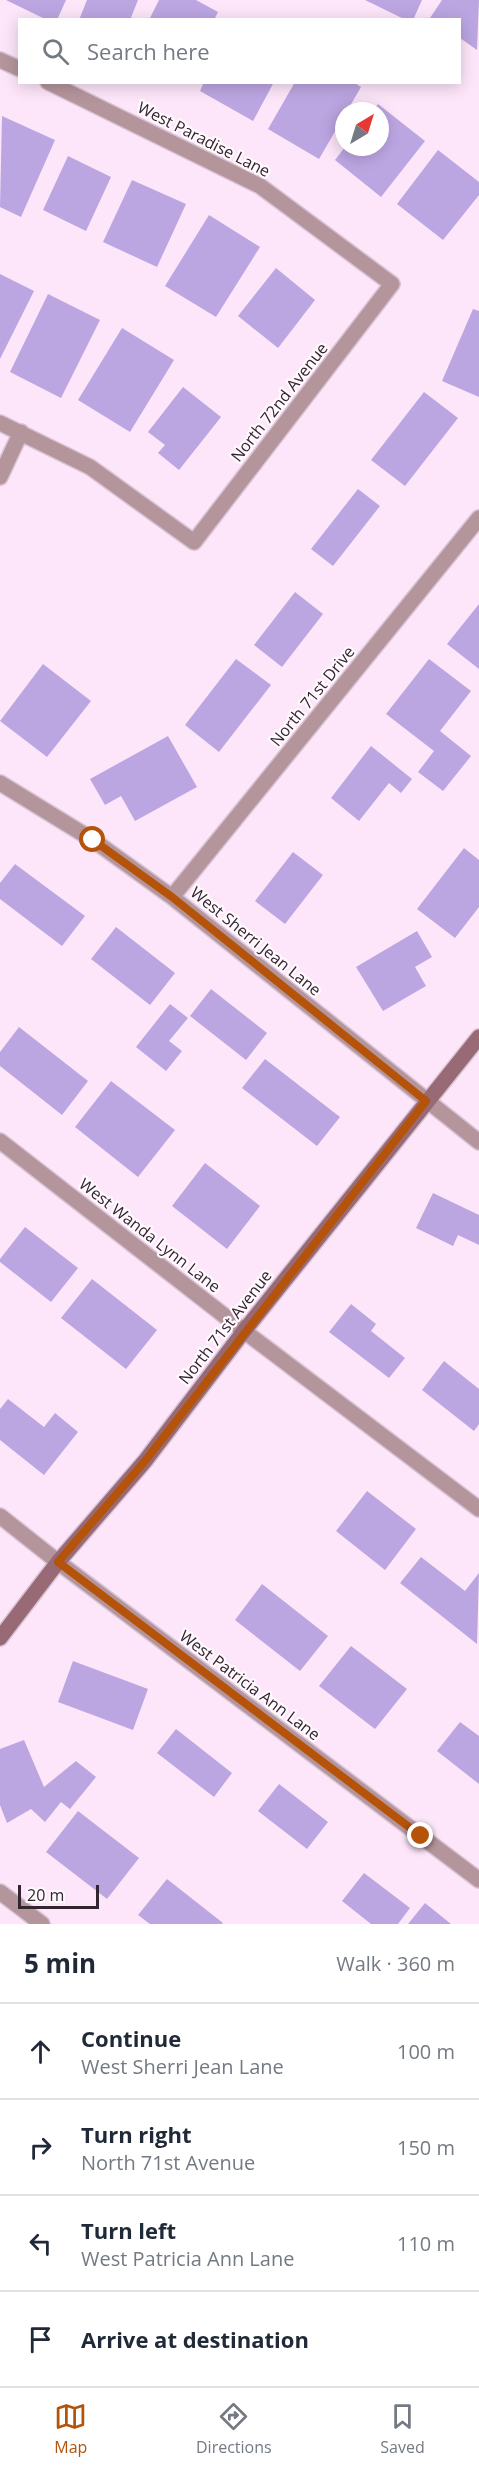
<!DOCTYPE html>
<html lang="en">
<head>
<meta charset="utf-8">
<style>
	:root { --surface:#fff; --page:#f6f6f7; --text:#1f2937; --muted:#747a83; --line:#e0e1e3; --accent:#b45309 }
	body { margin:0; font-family:"Open Sans",sans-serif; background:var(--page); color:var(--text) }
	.compass { position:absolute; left:335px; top:102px; width:54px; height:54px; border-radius:50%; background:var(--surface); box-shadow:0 3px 15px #0003; rotate:38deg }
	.scale { position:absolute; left:18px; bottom:15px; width:81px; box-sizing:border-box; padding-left:6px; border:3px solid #31262f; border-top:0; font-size:16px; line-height:21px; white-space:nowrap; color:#31262f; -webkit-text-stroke:4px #fff9fe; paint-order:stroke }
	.stop { position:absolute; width:18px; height:18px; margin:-14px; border:4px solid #b45309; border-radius:50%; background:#fff }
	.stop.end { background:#b45309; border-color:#fff; box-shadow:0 2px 6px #0008 }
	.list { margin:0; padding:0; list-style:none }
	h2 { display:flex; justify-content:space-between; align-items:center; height:78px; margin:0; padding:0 24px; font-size:26px }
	h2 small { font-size:20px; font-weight:400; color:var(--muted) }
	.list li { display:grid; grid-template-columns:39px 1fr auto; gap:18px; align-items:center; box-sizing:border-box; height:96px; padding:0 24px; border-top:2px solid var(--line) }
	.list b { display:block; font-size:22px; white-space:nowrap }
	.list p { margin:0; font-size:20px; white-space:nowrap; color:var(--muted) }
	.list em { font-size:20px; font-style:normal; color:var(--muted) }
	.icon { flex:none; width:33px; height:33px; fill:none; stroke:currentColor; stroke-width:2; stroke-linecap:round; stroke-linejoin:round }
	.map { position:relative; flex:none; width:479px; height:1924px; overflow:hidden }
	.search { position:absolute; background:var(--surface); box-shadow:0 3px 15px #0003; left:18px; right:18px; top:18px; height:66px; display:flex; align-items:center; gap:15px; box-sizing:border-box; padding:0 21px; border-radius:0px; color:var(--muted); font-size:22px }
	.sheet { height:462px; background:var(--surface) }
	nav { display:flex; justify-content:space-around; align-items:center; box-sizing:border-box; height:84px; border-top:2px solid var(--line); background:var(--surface); font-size:16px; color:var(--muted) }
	nav a { display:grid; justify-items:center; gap:3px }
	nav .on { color:var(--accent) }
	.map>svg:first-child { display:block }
</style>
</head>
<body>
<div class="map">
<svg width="479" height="1924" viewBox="0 0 479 1924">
	<rect width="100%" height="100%" fill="#fde6f9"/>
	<!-- building -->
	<path fill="#bca6e2" d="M 6,0 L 66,0 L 57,20 L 47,20 Z
		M 87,0 L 138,0 L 130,20 L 79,20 Z
		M 159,0 L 196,0 L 218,12 L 214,20 L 149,20 Z
		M 365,0 L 422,0 L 413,20 L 406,20 Z
		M 442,0 L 479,0 L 477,50 L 460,38 L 460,20 L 430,18 Z
		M 204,82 L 274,82 L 253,121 L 200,91 Z
		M 295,82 L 353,82 L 361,87 L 347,111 L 344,111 L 344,116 L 319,159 L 268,129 Z
		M 378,104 L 425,141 L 381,197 L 335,160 L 345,147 L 380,147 L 380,111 L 373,111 Z
		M 2,116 L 55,140 L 21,217 L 0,207 Z
		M 438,150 L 479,182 L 479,195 L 443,240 L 397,204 Z
		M 68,156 L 111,177 L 86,231 L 43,210 Z
		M 132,180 L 186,204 L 157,267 L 103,242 Z
		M 209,215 L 260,247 L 216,317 L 165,286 Z
		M 276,268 L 315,300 L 278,348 L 238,316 Z
		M 0,274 L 34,291 L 0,359 Z
		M 48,294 L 100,320 L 61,398 L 10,372 Z
		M 473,309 L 479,311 L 479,397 L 442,381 Z
		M 122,328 L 174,360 L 130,432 L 78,400 Z
		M 183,387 L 221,417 L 179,470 L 158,453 L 165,445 L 148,432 Z
		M 424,392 L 458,418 L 405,486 L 371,460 Z
		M 358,489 L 380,506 L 333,566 L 311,549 Z
		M 295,592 L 323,614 L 282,667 L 254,645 Z
		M 479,604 L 479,669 L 447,644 Z
		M 236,659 L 271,685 L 219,752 L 185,725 Z
		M 429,659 L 471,691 L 440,731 L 471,756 L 443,791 L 418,772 L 434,751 L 386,714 Z
		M 43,664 L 91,701 L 47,757 L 0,721 Z
		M 168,736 L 197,787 L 135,821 L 121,796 L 105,805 L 90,779 Z
		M 371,746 L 412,779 L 401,793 L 389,783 L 359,821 L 331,798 Z
		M 464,848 L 479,860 L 479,907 L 455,938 L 417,909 Z
		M 293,852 L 323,875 L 285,924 L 255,901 Z
		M 15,864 L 85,916 L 62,946 L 0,899 L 0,883 Z
		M 116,927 L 175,973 L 150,1005 L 91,959 Z
		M 417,931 L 432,957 L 415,967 L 426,986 L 383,1011 L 356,967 Z
		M 211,989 L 267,1033 L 246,1060 L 190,1016 Z
		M 170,1004 L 188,1018 L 169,1041 L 182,1051 L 166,1071 L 136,1047 Z
		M 19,1027 L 88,1081 L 62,1115 L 0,1066 L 0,1052 Z
		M 265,1059 L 340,1117 L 317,1146 L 242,1088 Z
		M 111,1081 L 175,1130 L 138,1177 L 75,1127 Z
		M 205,1163 L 260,1206 L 227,1249 L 172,1206 Z
		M 433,1193 L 479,1215 L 479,1245 L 458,1235 L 453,1246 L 416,1228 Z
		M 25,1227 L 78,1268 L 51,1302 L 0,1262 L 0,1259 Z
		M 92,1279 L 157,1330 L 126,1369 L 61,1318 Z
		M 351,1304 L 376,1324 L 371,1331 L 405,1358 L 389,1378 L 329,1332 Z
		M 444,1361 L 479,1389 L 479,1424 L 474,1431 L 422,1390 Z
		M 8,1399 L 44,1427 L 55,1413 L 78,1432 L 44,1475 L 0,1440 L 0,1409 Z
		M 367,1491 L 416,1529 L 385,1570 L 336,1531 Z
		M 421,1557 L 465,1591 L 479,1573 L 477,1644 L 400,1583 Z
		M 262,1584 L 328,1636 L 300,1671 L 235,1620 Z
		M 351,1646 L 407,1689 L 375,1729 L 319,1686 Z
		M 73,1661 L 148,1689 L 133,1730 L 58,1702 Z
		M 460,1722 L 479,1736 L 479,1784 L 437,1751 Z
		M 176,1729 L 232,1773 L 214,1797 L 157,1753 Z
		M 24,1740 L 44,1787 L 76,1761 L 96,1777 L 70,1809 L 61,1802 L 45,1822 L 31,1809 L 7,1823 L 0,1805 L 0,1749 Z
		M 279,1784 L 328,1822 L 307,1849 L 258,1811 Z
		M 78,1811 L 139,1858 L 107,1899 L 46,1852 Z
		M 364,1873 L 410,1908 L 398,1924 L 371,1924 L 342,1901 Z
		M 167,1879 L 223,1923 L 222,1924 L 150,1924 L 138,1915 Z
		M 425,1903 L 451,1924 L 408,1924 Z"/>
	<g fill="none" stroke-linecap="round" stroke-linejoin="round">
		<!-- street casing -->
		<g stroke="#d8c3d5" stroke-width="18">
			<path id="street" d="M 0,60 L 20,69
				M 0,423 L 90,467 L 194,542 L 392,284 L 260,186 L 48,82
				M 0,477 L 21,432
				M 0,783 L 93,840 L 172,897 L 479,1142
				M 172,897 L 479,518
				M 0,1141 L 244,1331 L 479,1509
				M 0,1516 L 58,1562 L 479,1880
				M 0,1892 L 42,1924"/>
		</g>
		<!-- secondary casing -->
		<g stroke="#d8c3d5" stroke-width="18">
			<path id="secondary" d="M 0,1638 L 58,1562 L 145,1461 L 244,1331 L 479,1037"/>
		</g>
		<!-- street -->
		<use href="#street" stroke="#b5959c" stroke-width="15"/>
		<!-- secondary -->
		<use href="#secondary" stroke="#976a75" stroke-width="15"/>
	</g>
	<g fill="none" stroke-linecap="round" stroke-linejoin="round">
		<!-- route -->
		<path stroke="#b45309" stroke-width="8" d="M 93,840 L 172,897 L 426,1101 L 145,1461 L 58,1562 L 421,1836"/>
	</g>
	<g text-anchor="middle" stroke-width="4.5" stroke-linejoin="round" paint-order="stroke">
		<!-- street labels -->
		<g font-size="16" fill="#31262f" stroke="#fff9fe">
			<text transform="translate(204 139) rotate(27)" y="6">West Paradise Lane</text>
			<text transform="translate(279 402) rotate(-52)" y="6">North 72nd Avenue</text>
			<text transform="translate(312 696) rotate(-51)" y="6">North 71st Drive</text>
			<text transform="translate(256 941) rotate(39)" y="6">West Sherri Jean Lane</text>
			<text transform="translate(150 1235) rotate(38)" y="6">West Wanda Lynn Lane</text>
			<text transform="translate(225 1327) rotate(-52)" y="6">North 71st Avenue</text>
			<text transform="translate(250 1685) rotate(37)" y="6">West Patricia Ann Lane</text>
		</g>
	</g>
</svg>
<svg class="compass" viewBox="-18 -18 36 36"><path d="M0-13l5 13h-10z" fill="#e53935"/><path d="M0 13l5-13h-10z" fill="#747a83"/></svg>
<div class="scale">20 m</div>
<div class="stop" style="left:93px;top:840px"></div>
<div class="stop end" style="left:421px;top:1836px"></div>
<div class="search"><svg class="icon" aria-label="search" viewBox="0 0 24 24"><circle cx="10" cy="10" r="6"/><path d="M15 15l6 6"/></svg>Search here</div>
</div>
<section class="sheet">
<h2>5 min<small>Walk · 360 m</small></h2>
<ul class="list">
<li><svg class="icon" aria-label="ahead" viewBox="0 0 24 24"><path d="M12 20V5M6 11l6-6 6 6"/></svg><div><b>Continue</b><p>West Sherri Jean Lane</p></div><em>100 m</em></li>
<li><svg class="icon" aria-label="right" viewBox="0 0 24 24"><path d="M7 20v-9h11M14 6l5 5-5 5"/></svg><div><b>Turn right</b><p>North 71st Avenue</p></div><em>150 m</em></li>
<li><svg class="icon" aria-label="left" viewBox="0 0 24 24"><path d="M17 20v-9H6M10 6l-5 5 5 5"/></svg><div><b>Turn left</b><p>West Patricia Ann Lane</p></div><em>110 m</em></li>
<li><svg class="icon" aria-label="arrive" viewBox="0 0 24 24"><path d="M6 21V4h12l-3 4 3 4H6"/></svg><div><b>Arrive at destination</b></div></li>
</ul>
</section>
<nav>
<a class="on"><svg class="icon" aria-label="map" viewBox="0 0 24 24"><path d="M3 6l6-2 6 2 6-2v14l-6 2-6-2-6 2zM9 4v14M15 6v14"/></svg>Map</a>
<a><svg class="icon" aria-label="directions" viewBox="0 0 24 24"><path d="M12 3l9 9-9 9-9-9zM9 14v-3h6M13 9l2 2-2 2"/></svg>Directions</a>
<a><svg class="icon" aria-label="saved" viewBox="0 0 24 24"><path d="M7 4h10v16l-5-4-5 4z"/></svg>Saved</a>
</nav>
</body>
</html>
